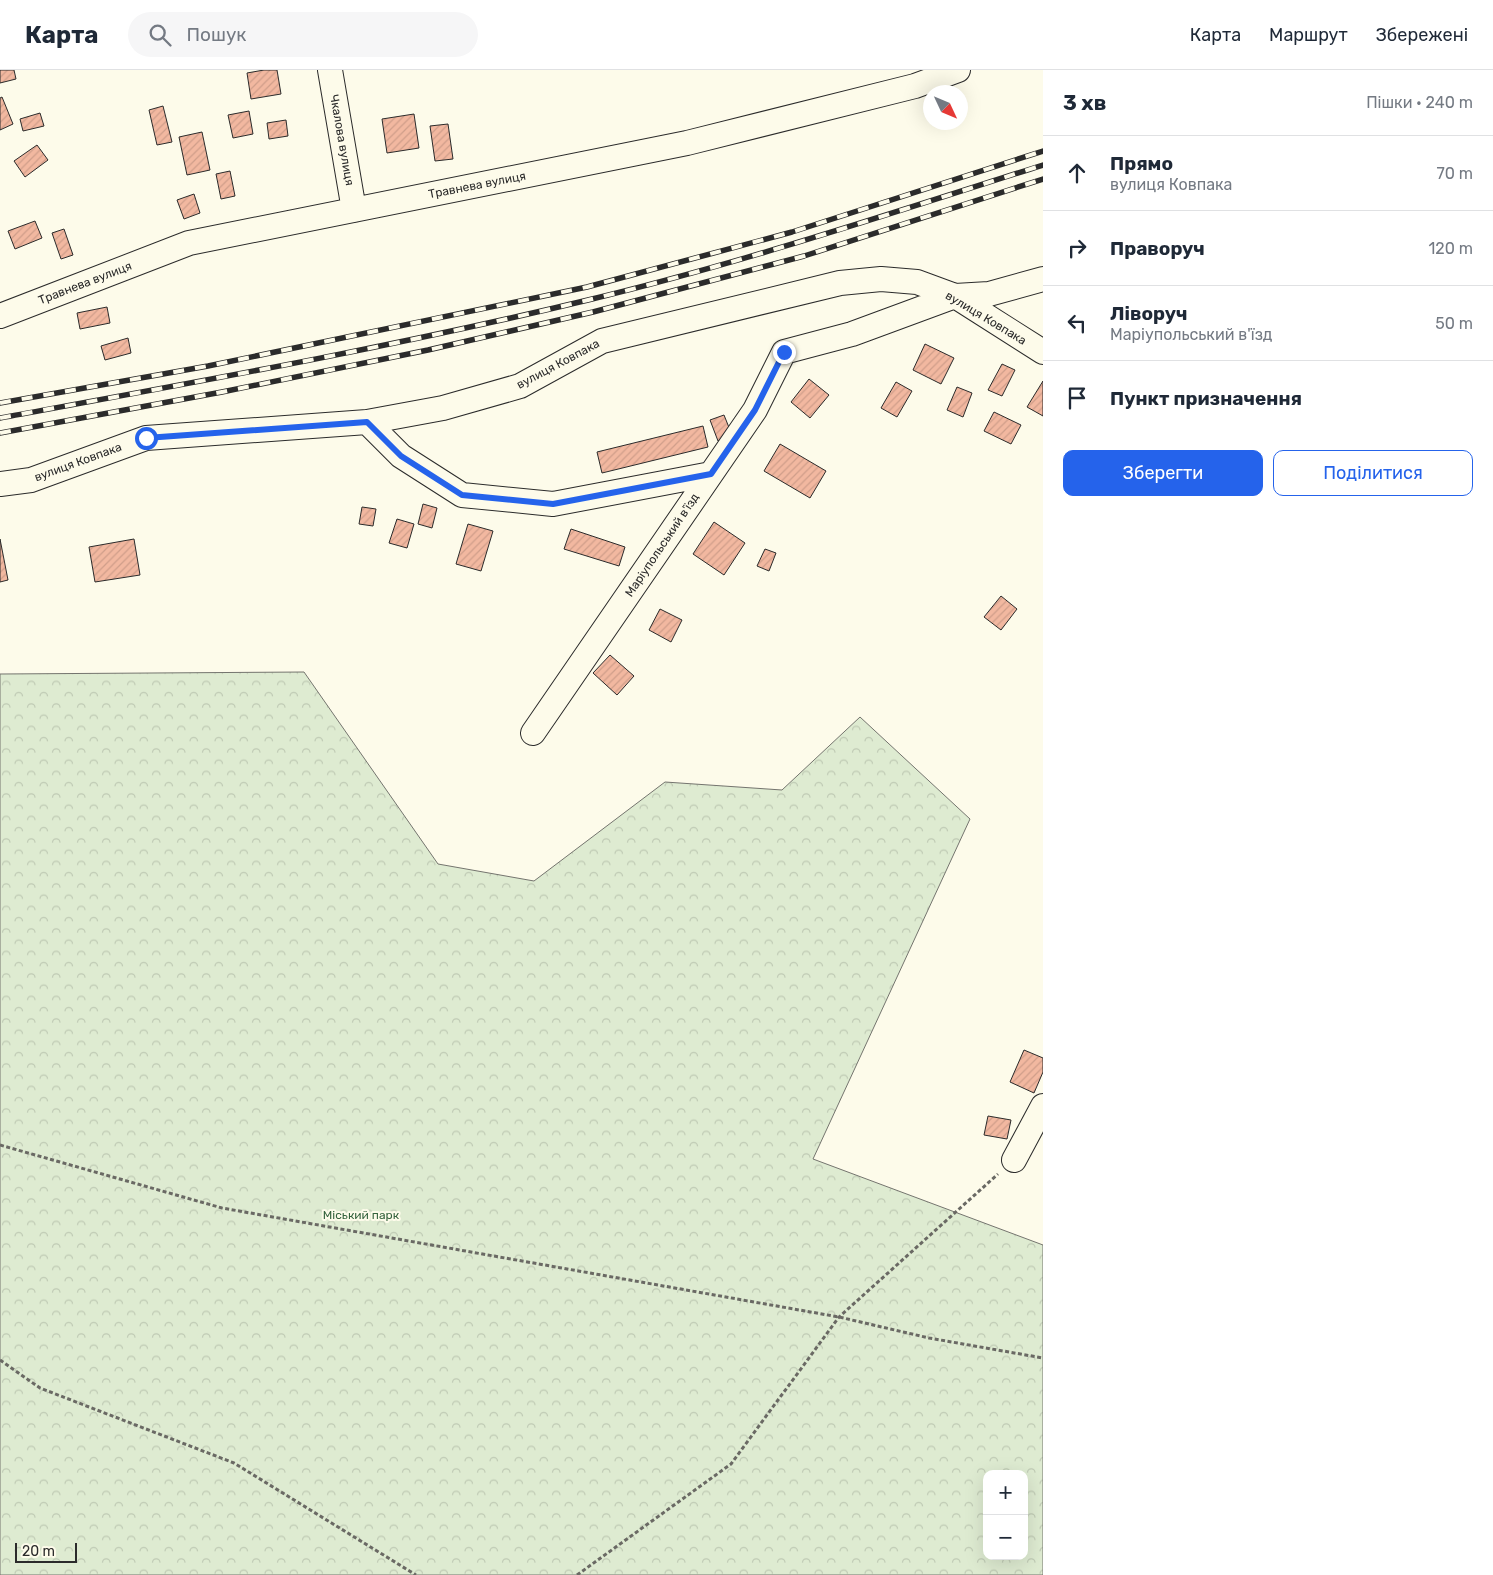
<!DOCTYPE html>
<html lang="uk">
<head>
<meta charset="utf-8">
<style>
	:root { --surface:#fff; --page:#f6f6f7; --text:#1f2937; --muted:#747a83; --line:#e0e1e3; --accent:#2563eb }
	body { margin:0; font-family:Rubik,sans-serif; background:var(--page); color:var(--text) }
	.controls { position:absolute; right:15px; bottom:15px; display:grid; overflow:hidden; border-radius:10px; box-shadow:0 5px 20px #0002 }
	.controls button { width:45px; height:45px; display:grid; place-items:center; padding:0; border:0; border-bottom:1px solid var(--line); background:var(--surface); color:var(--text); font:25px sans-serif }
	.compass { position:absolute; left:923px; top:15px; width:45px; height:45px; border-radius:50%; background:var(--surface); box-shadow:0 5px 20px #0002; rotate:134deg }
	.scale { position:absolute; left:15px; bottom:12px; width:62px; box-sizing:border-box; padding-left:5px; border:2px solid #2b2b2b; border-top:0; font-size:14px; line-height:18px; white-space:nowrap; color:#2b2b2b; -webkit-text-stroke:4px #fdfbea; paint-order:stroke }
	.stop { position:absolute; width:15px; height:15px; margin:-11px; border:4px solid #2563eb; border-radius:50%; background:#fff }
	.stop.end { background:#2563eb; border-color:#fff; box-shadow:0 1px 5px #0008 }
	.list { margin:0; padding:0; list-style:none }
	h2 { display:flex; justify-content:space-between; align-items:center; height:65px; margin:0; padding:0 20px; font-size:21px }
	h2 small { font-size:16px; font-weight:400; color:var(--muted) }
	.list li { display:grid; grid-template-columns:32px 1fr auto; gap:15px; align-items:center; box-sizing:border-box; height:75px; padding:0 20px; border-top:1px solid var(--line) }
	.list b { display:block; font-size:19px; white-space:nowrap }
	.list p { margin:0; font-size:16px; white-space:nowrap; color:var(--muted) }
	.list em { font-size:16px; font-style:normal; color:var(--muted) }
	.actions { display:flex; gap:10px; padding:15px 20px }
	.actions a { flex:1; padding:11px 0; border:1px solid var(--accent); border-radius:10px; text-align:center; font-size:18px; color:var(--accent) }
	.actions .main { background:var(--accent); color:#fff }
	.icon { flex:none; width:28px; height:28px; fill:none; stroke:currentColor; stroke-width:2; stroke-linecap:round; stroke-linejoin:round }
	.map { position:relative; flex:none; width:1043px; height:1505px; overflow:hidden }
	header { display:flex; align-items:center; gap:30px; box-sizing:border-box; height:70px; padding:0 25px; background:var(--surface); border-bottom:1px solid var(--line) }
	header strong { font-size:24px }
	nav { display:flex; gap:28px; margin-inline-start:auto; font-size:18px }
	.search { width:350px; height:45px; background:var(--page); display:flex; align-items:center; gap:12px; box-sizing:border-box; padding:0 18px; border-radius:28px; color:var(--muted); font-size:19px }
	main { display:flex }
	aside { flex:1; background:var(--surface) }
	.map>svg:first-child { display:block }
</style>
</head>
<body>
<header>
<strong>Карта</strong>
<div class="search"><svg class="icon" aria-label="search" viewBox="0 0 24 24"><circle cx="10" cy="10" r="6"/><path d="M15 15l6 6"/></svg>Пошук</div>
<nav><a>Карта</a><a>Маршрут</a><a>Збережені</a></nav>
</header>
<main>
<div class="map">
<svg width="1043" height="1505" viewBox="0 0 1043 1505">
	<defs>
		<pattern id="park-crowns" width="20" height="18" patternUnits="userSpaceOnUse" patternTransform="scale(1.25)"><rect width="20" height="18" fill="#deebd1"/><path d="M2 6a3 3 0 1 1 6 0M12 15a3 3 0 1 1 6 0" fill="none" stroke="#bfcab4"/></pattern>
		<pattern id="building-hatch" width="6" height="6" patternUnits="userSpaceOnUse" patternTransform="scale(1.25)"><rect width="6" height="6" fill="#f2b8a0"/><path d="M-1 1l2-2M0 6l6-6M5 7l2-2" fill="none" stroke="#d09e8a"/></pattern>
	</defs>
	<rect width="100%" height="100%" fill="#fdfbea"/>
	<!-- park -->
	<path fill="url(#park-crowns)" stroke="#74746e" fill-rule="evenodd" d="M 304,602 L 438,794 L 534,811 L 665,712 L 782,720 L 860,647 L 970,749 L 813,1089 L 1043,1175 L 1043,1505 L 0,1505 L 0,604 ZM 987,1404 L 1024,1404 L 1024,1486 L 987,1486 Z"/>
	<!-- building -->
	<path fill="url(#building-hatch)" stroke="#2b2b2b" d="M 0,0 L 14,0 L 16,9 L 0,13 Z
		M 264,0 L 277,0 L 281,24 L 251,29 L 247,3 Z
		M 2,27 L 13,54 L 0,60 L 0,28 Z
		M 163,36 L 172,72 L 157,75 L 149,40 Z
		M 249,41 L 253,64 L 233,68 L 228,45 Z
		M 40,43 L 44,56 L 23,61 L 20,49 Z
		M 414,44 L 419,78 L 387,83 L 382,49 Z
		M 286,50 L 288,66 L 269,69 L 267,53 Z
		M 448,54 L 453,89 L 435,91 L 430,56 Z
		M 202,62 L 210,100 L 187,105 L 179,67 Z
		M 37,75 L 48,90 L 25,107 L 14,91 Z
		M 230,101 L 235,126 L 221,129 L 216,104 Z
		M 194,124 L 200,143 L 184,149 L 177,130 Z
		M 35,151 L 42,168 L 15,179 L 8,161 Z
		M 64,159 L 73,185 L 61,189 L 52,163 Z
		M 107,237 L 110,253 L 80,259 L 77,243 Z
		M 128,268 L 131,283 L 105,290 L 101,276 Z
		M 925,274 L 954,288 L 941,314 L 913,300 Z
		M 1002,294 L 1015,300 L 1002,326 L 988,320 Z
		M 809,309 L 829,325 L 810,348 L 791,332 Z
		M 1043,311 L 1043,346 L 1027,337 Z
		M 896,312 L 912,321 L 897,347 L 881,338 Z
		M 957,317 L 972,323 L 963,347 L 947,340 Z
		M 994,342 L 1021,355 L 1011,374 L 984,361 Z
		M 724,345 L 732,365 L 718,371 L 710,350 Z
		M 703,356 L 708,377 L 602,403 L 597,382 Z
		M 780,374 L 826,401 L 810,428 L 764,401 Z
		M 423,434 L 437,438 L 432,458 L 418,454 Z
		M 362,437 L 376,439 L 373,456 L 359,454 Z
		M 397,449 L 414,454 L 407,478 L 389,473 Z
		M 714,452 L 745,473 L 724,505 L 693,484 Z
		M 468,454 L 493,461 L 481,501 L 456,494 Z
		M 571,459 L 625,477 L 619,496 L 564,479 Z
		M 0,469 L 8,510 L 0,512 Z
		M 134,469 L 140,505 L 95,512 L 89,477 Z
		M 765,479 L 776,483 L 769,501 L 757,496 Z
		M 1001,526 L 1017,539 L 1001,560 L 984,547 Z
		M 660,539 L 682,550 L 671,572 L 649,560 Z
		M 610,585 L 634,606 L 617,625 L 593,603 Z
		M 1024,980 L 1043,988 L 1043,1002 L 1034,1023 L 1010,1012 Z
		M 988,1046 L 1011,1050 L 1007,1069 L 984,1065 Z"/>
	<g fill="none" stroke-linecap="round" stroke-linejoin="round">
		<!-- minor casing -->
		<g stroke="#2b2b2b" stroke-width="26">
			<path id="minor" d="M 330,0 L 354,140
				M 0,246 L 189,173 L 687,73 L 915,16 L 958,0
				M 367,352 L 401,386 L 462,425 L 553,434 L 711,404
				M 0,414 L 31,410 L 146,368 L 367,352 L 443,338 L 520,316 L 602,271 L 840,213 L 881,209 L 917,212 L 955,226 L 1043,282
				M 533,663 L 755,340 L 784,282 L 852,264 L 955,226 L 989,224 L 1043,209
				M 1014,1090 L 1043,1036"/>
		</g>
		<!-- path -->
		<path stroke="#6a6964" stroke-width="3" stroke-dasharray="4 2.5" stroke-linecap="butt" d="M 0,1075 L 222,1138 L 839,1247 L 929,1268 L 1043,1288
			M 0,1290 L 40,1318 L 234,1393 L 416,1505
			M 577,1505 L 731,1394 L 839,1247 L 998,1104"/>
		<!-- minor -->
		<use href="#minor" stroke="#fdfbea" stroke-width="24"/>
		<!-- rail casing -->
		<g stroke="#2b2b2b" stroke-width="5.5">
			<path id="rail" d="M 0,333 L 208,296 L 587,217 L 792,162 L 1043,81
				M 0,348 C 196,312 393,277 588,230 C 742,193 892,143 1043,95
				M 0,363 L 222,322 L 428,280 L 593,242 L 804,186 L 1043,109"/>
		</g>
		<!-- rail -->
		<use href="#rail" stroke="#fdfbea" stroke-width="4" stroke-dasharray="11" stroke-linecap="butt"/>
	</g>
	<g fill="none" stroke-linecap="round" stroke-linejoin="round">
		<!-- route -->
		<path stroke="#2563eb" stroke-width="6" d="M 146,368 L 367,352 L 401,386 L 462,425 L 553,434 L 711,404 L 755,340 L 784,282"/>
	</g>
	<g text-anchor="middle" stroke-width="4" stroke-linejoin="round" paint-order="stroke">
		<!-- street labels -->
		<g font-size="12" fill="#2b2b2b" stroke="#fdfbea">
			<text transform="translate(342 70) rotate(80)" y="4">Чкалова вулиця</text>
			<text transform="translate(477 115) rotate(-11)" y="4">Травнева вулиця</text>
			<text transform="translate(85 213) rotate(-21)" y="4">Травнева вулиця</text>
			<text transform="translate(986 248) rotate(31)" y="4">вулиця Ковпака</text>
			<text transform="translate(558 294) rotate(-28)" y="4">вулиця Ковпака</text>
			<text transform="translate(78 392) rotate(-20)" y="4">вулиця Ковпака</text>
			<text transform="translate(662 475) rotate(-56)" y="4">Маріупольський в'їзд</text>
		</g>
		<!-- park labels -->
		<g font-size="12" fill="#34623c" stroke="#fdfbea">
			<text x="361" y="1149">Міський парк</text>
		</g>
	</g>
</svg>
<div class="controls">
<button>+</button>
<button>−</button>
</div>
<svg class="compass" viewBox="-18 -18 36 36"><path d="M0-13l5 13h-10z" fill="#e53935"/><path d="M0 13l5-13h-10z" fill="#747a83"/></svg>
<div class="scale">20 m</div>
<div class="stop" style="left:146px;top:368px"></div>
<div class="stop end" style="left:784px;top:282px"></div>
</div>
<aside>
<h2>3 хв<small>Пішки · 240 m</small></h2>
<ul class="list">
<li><svg class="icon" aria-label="ahead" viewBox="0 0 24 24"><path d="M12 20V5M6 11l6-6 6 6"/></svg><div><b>Прямо</b><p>вулиця Ковпака</p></div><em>70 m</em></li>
<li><svg class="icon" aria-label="right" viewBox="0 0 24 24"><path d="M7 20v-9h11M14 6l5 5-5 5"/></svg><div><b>Праворуч</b></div><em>120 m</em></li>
<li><svg class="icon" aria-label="left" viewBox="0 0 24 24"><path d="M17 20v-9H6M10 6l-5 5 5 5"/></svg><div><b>Ліворуч</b><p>Маріупольський в'їзд</p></div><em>50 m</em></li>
<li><svg class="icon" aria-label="arrive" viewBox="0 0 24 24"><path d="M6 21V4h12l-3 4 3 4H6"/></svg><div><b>Пункт призначення</b></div></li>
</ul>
<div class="actions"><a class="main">Зберегти</a><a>Поділитися</a></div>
</aside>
</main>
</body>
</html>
